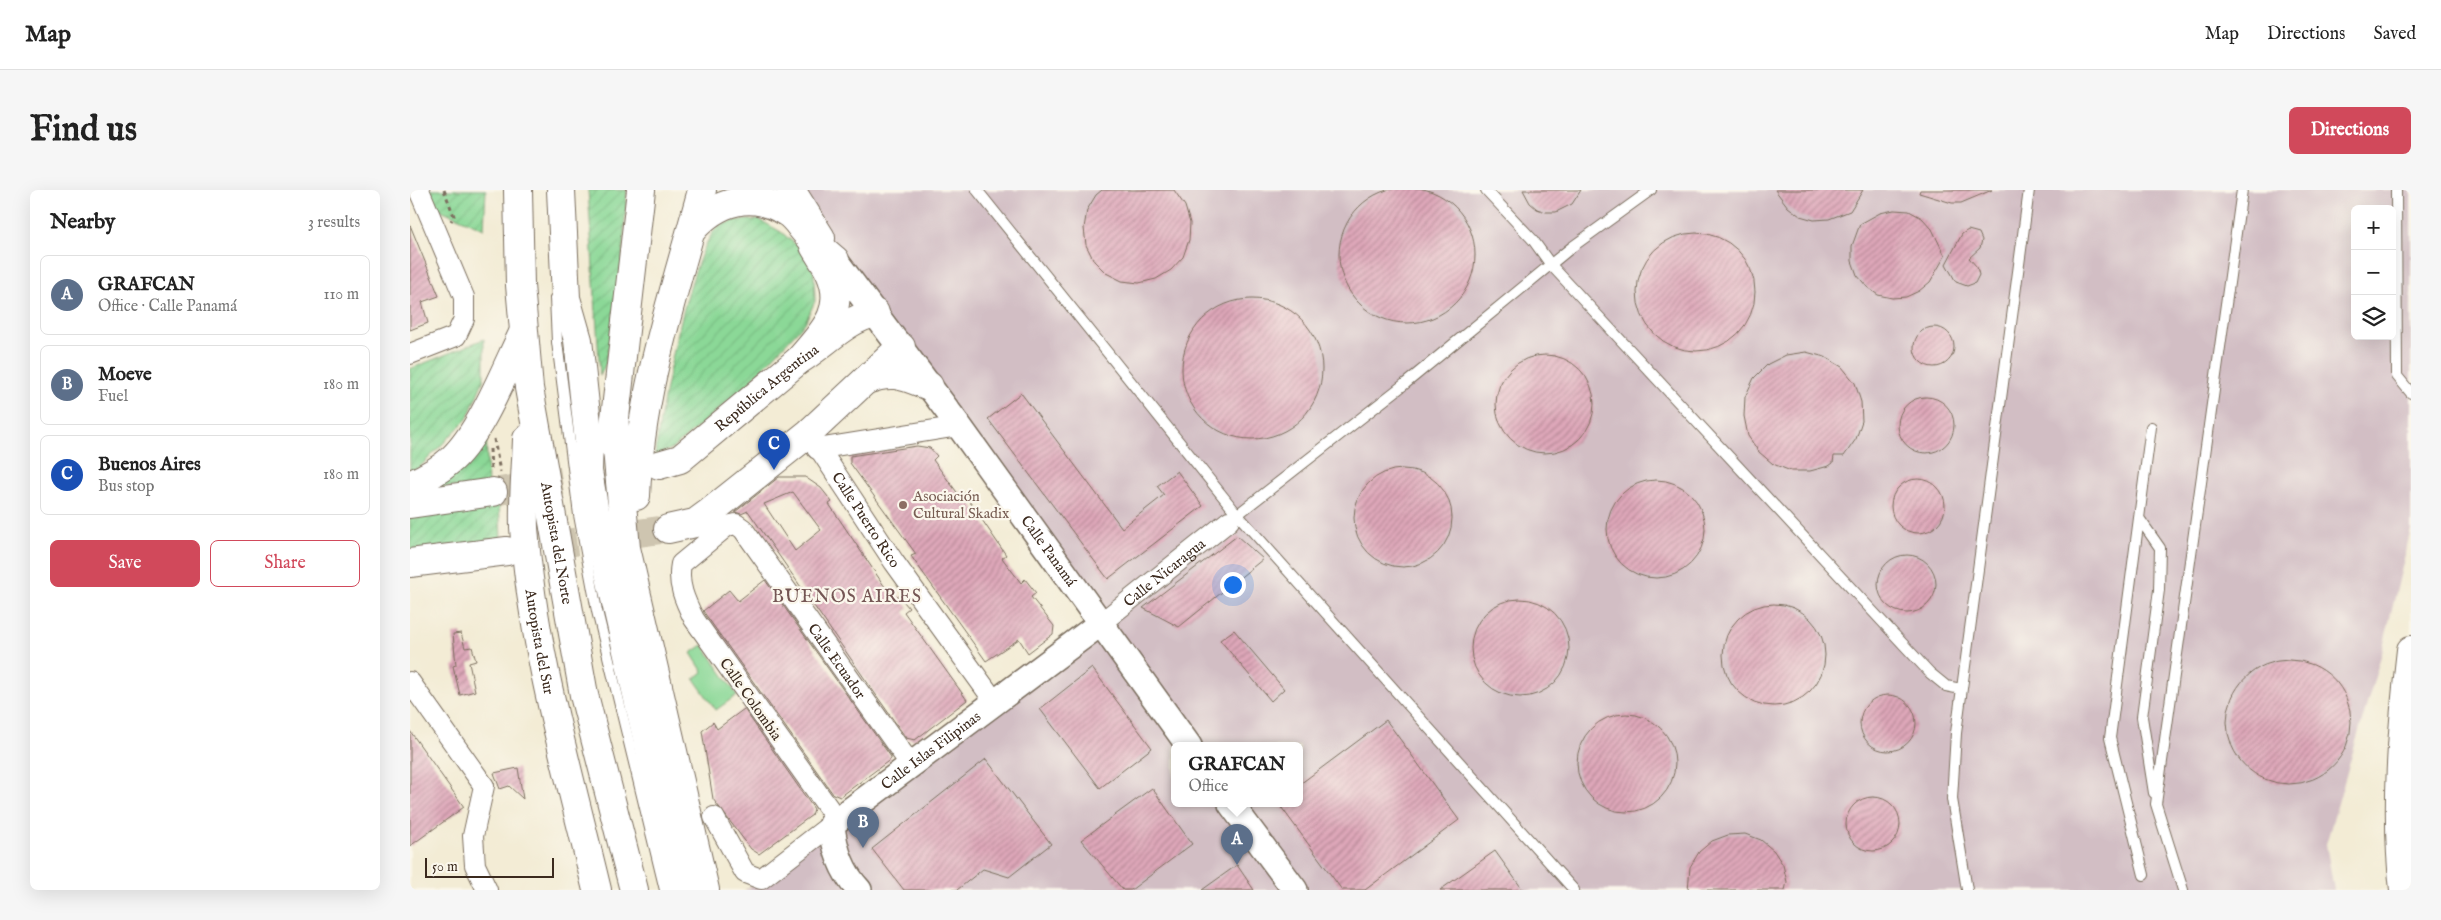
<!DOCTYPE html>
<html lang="en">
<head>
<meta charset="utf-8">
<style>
	:root { --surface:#fff; --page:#f6f6f6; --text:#222; --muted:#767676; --line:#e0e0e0; --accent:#d1495b }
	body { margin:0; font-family:"IM FELL English",serif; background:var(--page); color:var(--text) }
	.controls { position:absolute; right:15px; top:15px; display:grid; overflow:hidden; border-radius:8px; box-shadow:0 5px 20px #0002 }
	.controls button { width:45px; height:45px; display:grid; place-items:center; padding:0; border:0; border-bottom:1px solid var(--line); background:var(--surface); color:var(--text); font:25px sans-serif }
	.scale { position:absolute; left:15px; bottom:12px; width:129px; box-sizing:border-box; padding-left:5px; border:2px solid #3b2a1e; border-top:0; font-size:14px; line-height:18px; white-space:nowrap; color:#3b2a1e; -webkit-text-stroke:4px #fbf7ec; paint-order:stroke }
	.you { position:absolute; left:822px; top:394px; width:18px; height:18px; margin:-12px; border:4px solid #fff; border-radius:50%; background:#1a73e8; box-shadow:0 0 0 8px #1a73e833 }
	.badge { display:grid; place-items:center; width:32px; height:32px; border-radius:50%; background:var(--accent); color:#fff; font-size:16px; font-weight:700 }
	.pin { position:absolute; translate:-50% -41px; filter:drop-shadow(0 1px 2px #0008) }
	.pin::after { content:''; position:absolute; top:26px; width:18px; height:15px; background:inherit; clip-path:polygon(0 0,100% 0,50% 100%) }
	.popup { position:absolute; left:761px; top:552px; width:132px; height:65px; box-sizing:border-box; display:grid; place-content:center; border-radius:8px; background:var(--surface); filter:drop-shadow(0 1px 4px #0005); font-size:16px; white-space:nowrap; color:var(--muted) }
	.popup b { font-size:19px; color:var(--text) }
	.popup::after { content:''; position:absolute; left:50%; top:100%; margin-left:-10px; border:10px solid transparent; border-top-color:var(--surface) }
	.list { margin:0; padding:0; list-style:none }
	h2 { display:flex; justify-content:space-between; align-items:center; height:65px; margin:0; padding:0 20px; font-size:21px }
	h2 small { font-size:16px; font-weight:400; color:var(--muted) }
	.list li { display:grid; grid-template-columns:32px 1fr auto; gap:15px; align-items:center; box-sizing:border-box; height:80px; margin:0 10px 10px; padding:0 10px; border:1px solid var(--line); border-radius:8px }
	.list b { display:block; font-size:19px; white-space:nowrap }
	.list p { margin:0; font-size:16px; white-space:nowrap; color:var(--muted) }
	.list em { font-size:16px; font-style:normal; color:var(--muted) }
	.actions { display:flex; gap:10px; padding:15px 20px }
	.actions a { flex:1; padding:11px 0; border:1px solid var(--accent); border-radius:8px; text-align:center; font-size:18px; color:var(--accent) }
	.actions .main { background:var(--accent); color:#fff }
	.icon { flex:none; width:28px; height:28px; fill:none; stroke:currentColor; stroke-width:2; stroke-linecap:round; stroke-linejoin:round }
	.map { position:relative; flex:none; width:2001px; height:700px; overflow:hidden; border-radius:8px }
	header { display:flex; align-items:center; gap:30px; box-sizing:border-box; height:70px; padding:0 25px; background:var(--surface); border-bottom:1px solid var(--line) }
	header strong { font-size:24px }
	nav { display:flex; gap:28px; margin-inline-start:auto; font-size:18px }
	.intro { display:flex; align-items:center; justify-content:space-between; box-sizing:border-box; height:120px; padding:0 30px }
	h1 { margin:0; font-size:35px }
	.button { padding:12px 22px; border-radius:8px; background:var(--accent); color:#fff; font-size:18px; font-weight:700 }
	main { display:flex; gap:30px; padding:0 30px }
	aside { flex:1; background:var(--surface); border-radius:8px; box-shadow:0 5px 20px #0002 }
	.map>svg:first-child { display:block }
</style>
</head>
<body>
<header>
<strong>Map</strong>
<nav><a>Map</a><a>Directions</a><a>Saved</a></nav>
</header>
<div class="intro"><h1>Find us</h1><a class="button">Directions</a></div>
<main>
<aside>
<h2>Nearby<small>3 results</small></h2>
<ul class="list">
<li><span class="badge" style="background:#5c6f8a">A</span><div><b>GRAFCAN</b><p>Office · Calle Panamá</p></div><em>110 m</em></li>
<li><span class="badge" style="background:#5c6f8a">B</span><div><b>Moeve</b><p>Fuel</p></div><em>180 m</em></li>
<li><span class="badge" style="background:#1a4fb4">C</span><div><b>Buenos Aires</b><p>Bus stop</p></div><em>180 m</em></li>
</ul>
<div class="actions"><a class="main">Save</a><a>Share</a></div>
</aside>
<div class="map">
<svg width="2001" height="700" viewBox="0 0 2001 700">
	<defs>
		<pattern id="garden-furrows" width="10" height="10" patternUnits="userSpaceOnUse" patternTransform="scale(1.25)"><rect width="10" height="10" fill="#8bd897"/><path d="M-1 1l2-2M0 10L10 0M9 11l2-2" fill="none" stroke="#79ba82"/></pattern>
		<pattern id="building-hatch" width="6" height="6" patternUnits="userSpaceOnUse" patternTransform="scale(1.25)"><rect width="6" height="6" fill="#dea7b9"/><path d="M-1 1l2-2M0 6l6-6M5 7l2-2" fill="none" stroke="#b58896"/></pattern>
	</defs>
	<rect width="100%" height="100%" fill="#fbf7ec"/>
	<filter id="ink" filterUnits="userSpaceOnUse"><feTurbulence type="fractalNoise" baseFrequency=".02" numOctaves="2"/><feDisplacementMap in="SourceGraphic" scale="10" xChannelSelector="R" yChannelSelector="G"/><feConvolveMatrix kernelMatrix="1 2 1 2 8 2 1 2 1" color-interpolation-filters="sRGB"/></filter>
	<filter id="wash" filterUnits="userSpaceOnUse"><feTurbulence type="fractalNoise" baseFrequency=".0096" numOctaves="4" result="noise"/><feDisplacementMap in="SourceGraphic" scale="20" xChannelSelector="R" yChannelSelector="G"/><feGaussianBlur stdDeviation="1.12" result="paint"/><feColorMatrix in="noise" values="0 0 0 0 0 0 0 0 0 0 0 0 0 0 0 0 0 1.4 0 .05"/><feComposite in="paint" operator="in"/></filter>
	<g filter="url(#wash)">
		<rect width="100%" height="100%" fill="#f3ecd5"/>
		<!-- industrial -->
		<path fill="#d2bec4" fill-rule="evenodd" d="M 381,0 L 2001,0 L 2001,339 L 1971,466 L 1916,654 L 1924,700 L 335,700 L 691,433 ZM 1945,19 L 1982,19 L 1982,146 L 1945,146 ZM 764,556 L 890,556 L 890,614 L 764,614 Z"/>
		<!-- garden -->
		<path fill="url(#garden-furrows)" stroke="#63815a" d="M 17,0 L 76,0 L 74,39 L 24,17 Z
			M 178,0 L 217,0 L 212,71 L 196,173 L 190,186 Z
			M 327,30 L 350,30 L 371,42 L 390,58 L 404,82 L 405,111 L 395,133 L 333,199 L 263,258 L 245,266 C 249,226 280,57 309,36 C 313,33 322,32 327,30 Z
			M 74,149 L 74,189 L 57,229 L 9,278 L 0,280 L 0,179 Z
			M 76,238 L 78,297 L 16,297 Z
			M 89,314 L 91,348 L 0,361 L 0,327 Z"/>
		<!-- pitch -->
		<path fill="#8bd897" stroke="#63815a" d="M 293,455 L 327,505 L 306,520 L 284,489 L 293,482 L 281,463 Z"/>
		<g id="blocks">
			<!-- building -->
			<path fill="url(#building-hatch)" fill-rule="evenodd" d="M929 65a68 68 0 1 1 136 0a68 68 0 1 1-136 0Z
				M 692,0 L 764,0 L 775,16 L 780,33 L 779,50 L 773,67 L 761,80 L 746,89 L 729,93 L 712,91 L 696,83 L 684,71 L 676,55 L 674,38 L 677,20 L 686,5 Z
				M 1113,0 L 1171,0 L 1162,14 L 1146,22 L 1136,22 L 1127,19 L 1120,13 Z
				M 1365,0 L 1453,0 L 1440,21 L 1419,29 L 1404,30 L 1390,26 L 1378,17 Z
				M 1510,0 L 1582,0 L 1551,13 L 1542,13 L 1509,3 Z
				M 1484,20 L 1499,21 L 1512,28 L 1522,39 L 1535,66 L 1520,92 L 1509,101 L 1496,107 L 1482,108 L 1468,105 L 1457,97 L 1447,85 L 1442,71 L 1442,56 L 1450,34 L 1470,23 Z
				M 0,35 L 29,106 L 12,112 L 18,133 L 0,140 Z
				M 1558,40 L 1569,43 L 1572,50 L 1570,58 L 1559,68 L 1567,77 L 1569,85 L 1565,93 L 1557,96 L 1546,92 L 1536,74 L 1552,44 Z
				M1227 102a59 59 0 1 1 118 0a59 59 0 1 1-118 0Z
				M772 179a70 70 0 1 1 140 0a70 70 0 1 1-140 0Z
				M1504 157a20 20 0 1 1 40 0a20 20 0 1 1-40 0Z
				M 1396,162 L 1415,167 L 1432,177 L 1445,193 L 1451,212 L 1452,231 L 1446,249 L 1434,266 L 1424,266 L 1423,273 L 1419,276 L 1400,281 L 1381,281 L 1363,274 L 1349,262 L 1338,246 L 1334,226 L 1335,207 L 1344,188 L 1358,174 L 1376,165 Z
				M1086 214a49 49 0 1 1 98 0a49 49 0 1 1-98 0Z
				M 611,203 L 712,338 L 754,305 L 747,296 L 767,281 L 793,316 L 698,389 L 578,229 Z
				M1488 235a28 28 0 1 1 56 0a28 28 0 1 1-56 0Z
				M 507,256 L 520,258 L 527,266 L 523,270 L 549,305 L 553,302 L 596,365 L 592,368 L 611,393 L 615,389 L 626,403 L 621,407 L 644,436 L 643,444 L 618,463 L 609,449 L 576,471 L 501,366 L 506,364 L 440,273 L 440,266 Z
				M944 328a49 49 0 1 1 98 0a49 49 0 1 1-98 0Z
				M 369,287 L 395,287 L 411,298 L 422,312 L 419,314 L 483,409 L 489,406 L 499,418 L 494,422 L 557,510 L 505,550 L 496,548 L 338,321 L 331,324 L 325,322 ZM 383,302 L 411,340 L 385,361 L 354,314 Z
				M1481 316a27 27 0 1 1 54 0a27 27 0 1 1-54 0Z
				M1197 339a49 49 0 1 1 98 0a49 49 0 1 1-98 0Z
				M 827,346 L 853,369 L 769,437 L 733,418 Z
				M1468 394a29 29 0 1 1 58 0a29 29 0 1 1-58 0Z
				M 355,390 L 481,567 L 481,569 L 430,607 L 423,604 L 293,421 L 319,400 L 328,411 Z
				M1061 458a49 49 0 1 1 98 0a49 49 0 1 1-98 0Z
				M1313 465a51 51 0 1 1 102 0a51 51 0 1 1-102 0Z
				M 824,440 L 874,499 L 861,511 L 810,450 Z
				M 51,443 L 55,458 L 62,457 L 66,471 L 59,473 L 65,501 L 50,505 L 43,476 L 46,475 L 43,444 Z
				M1817 532a62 62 0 1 1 124 0a62 62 0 1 1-124 0Z
				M 682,478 L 742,558 L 690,598 L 630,519 Z
				M1450 533a28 28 0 1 1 56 0a28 28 0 1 1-56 0Z
				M 334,519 L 404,619 L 402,625 L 349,664 L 341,659 L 303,609 L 292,541 L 303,532 L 307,539 Z
				M1167 573a49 49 0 1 1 98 0a49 49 0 1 1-98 0Z
				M 976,530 L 1049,630 L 955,700 L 932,700 L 869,614 L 890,614 L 890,594 Z
				M 0,541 L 54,617 L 0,656 Z
				M 576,569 L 641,654 L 599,687 L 573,679 L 547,700 L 494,700 L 462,659 Z
				M 108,578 L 113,609 L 99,596 L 90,599 L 84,583 Z
				M 742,598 L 782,654 L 721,700 L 713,700 L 671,650 Z
				M1436 634a27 27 0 1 1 54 0a27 27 0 1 1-54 0Z
				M 1335,644 L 1351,650 L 1364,661 L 1373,675 L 1377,692 L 1375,700 L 1278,700 L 1280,677 L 1289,662 L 1302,651 L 1318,645 Z
				M 1085,661 L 1113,700 L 1030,700 Z
				M 827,675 L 844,700 L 792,700 Z"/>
		</g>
	</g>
	<g filter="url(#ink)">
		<use href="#blocks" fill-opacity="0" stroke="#7b6e5e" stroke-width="1"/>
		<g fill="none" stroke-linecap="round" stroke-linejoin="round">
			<!-- secondary-tunnel -->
			<path stroke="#cec5b0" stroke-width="28" stroke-dasharray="28 14" stroke-linecap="butt" d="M 83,302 L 233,278
				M 97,361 L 258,339"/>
			<!-- service casing -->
			<g stroke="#7b6e5e" stroke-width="12">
				<path id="service" d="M 567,0 L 827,324 L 1164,700
					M 1076,0 L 1123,50 L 1141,75 L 1520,483 L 1536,496 L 1551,499
					M 1986,0 L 1987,186 L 2001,203
					M 145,108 L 147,152 L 169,325 L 187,421 L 255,700
					M 823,328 L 996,193 L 1162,57 L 1241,0
					M 1729,328 L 1750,358 L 1749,400 L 1732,527 L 1744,603
					M 1734,685 L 1700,548 L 1741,237
					M 1557,700 L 1542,609 L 1546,543 L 1619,0
					M 1773,700 L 1746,614 L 1832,0"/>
			</g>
			<!-- minor casing -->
			<g stroke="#7b6e5e" stroke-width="22">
				<g id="minor">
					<path d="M 0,164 L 46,146 L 54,129 L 54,107 L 9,0"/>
					<path id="s1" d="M 399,243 L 484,372 L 585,512"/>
					<path d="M 407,259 L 549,236"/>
					<path id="s2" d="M 691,433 L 819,331"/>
					<path d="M 0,492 L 74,596 L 63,646 L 65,675 L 77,700"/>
					<path d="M 304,627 L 335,683 L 351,689 L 422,634"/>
					<path id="s3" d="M 427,630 L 284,429 C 275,411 267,394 271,374 L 317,336 L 326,334 L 333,339 L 501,575"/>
				</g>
			</g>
			<!-- tertiary casing -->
			<g stroke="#7b6e5e" stroke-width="28">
				<g id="tertiary">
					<path id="s4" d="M 425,70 L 549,236 L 779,556"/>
					<path d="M 821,614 L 885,700"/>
					<path id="s5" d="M 449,700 C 431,681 424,659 422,634 L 691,433"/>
				</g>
			</g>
			<!-- secondary casing -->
			<g stroke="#7b6e5e" stroke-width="30">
				<g id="secondary">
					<path d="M 456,190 C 484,180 493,186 519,196"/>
					<path id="s6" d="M 249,275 L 270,269 L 389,170 C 414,155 436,129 465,123"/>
					<path d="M 0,314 L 83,302"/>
					<path d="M 258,339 L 285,333 L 300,322 L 399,243 L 491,157"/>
					<path d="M 0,373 L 97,361"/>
				</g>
			</g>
			<!-- trunk casing -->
			<g stroke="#7b6e5e" stroke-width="30">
				<path id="trunk" d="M 381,0 L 411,48
					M 1994,700 C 1985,621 1992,539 2001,460"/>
			</g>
			<!-- motorway casing -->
			<g stroke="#7b6e5e" stroke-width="30">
				<g id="motorway">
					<path id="s7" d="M 108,0 L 110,95 L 119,198 L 174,505 L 224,700"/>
					<path d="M 151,0 L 156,108 L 168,150 L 179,252 L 178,281 L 184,317 L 272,700"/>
					<path d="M 282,40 C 307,11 342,0 376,22 C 385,27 390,37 397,44 C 405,54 416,62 425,70"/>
					<path d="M 389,170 C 412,143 437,121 420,83 C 416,74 409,65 404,56"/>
					<path d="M 205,237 L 216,358 L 295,700"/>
					<path id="s8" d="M 117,249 C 116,278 113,308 114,337 C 122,458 159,582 187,700"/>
					<path d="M 202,254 L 231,0"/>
					<path d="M 0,295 C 15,288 29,281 42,269 C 71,242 95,180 113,143"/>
					<path d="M 226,306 C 230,200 265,101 292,0"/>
				</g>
			</g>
			<!-- path -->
			<path stroke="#7b6e5e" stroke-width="3" stroke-dasharray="4 4" stroke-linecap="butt" d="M 34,0 L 44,26 L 41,31
				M 84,249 L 90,282
				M 80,259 L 81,282"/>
			<!-- service -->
			<use href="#service" stroke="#fff" stroke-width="10"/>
			<!-- minor -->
			<use href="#minor" stroke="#fff" stroke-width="20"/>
			<!-- tertiary -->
			<use href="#tertiary" stroke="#fff" stroke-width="25"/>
			<!-- secondary -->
			<use href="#secondary" stroke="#fff" stroke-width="28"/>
			<!-- trunk -->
			<use href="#trunk" stroke="#fff" stroke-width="28"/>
			<!-- motorway -->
			<use href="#motorway" stroke="#fff" stroke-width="28"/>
		</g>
	</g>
	<!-- markers -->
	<circle fill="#8d6e63" stroke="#fbf7ec" stroke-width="2" cx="493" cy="315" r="5"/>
	<g text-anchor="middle" stroke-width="4.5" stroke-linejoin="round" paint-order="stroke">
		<!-- street labels -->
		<g font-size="15" fill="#3b2a1e" stroke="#fbf7ec">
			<text dy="5" stroke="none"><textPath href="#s6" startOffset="134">República Argentina</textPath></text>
			<text dy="5" stroke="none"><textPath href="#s1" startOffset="104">Calle Puerto Rico</textPath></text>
			<text dy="5" stroke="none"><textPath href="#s7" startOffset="356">Autopista del Norte</textPath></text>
			<text dy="5" stroke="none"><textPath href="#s4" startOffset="361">Calle Panamá</textPath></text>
			<text dy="5" stroke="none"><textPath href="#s2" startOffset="81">Calle Nicaragua</textPath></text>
			<text dy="5" stroke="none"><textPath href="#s8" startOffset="204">Autopista del Sur</textPath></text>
			<text dy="5" stroke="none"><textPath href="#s3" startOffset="544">Calle Ecuador</textPath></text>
			<text transform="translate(341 509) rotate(55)" y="5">Calle Colombia</text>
			<text dy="5" stroke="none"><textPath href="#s5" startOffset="196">Calle Islas Filipinas</textPath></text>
		</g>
		<!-- education labels -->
		<g font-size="15" fill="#785e54" stroke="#fbf7ec" text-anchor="start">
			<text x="503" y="311">Asociación<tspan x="503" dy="17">Cultural Skadix</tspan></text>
		</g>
		<!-- quarter labels -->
		<g font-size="18" letter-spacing="1" fill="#745654" stroke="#fbf7ec">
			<text x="437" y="412">BUENOS AIRES</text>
		</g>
	</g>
</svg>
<div class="controls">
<button>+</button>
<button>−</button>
<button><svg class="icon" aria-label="layers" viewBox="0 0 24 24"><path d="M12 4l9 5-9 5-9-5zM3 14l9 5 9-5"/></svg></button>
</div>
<div class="scale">50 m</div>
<div class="you"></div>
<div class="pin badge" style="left:827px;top:675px;background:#5c6f8a">A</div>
<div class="popup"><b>GRAFCAN</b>Office</div>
<div class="pin badge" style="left:453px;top:658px;background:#5c6f8a">B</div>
<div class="pin badge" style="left:364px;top:280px;background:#1a4fb4">C</div>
</div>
</main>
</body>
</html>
